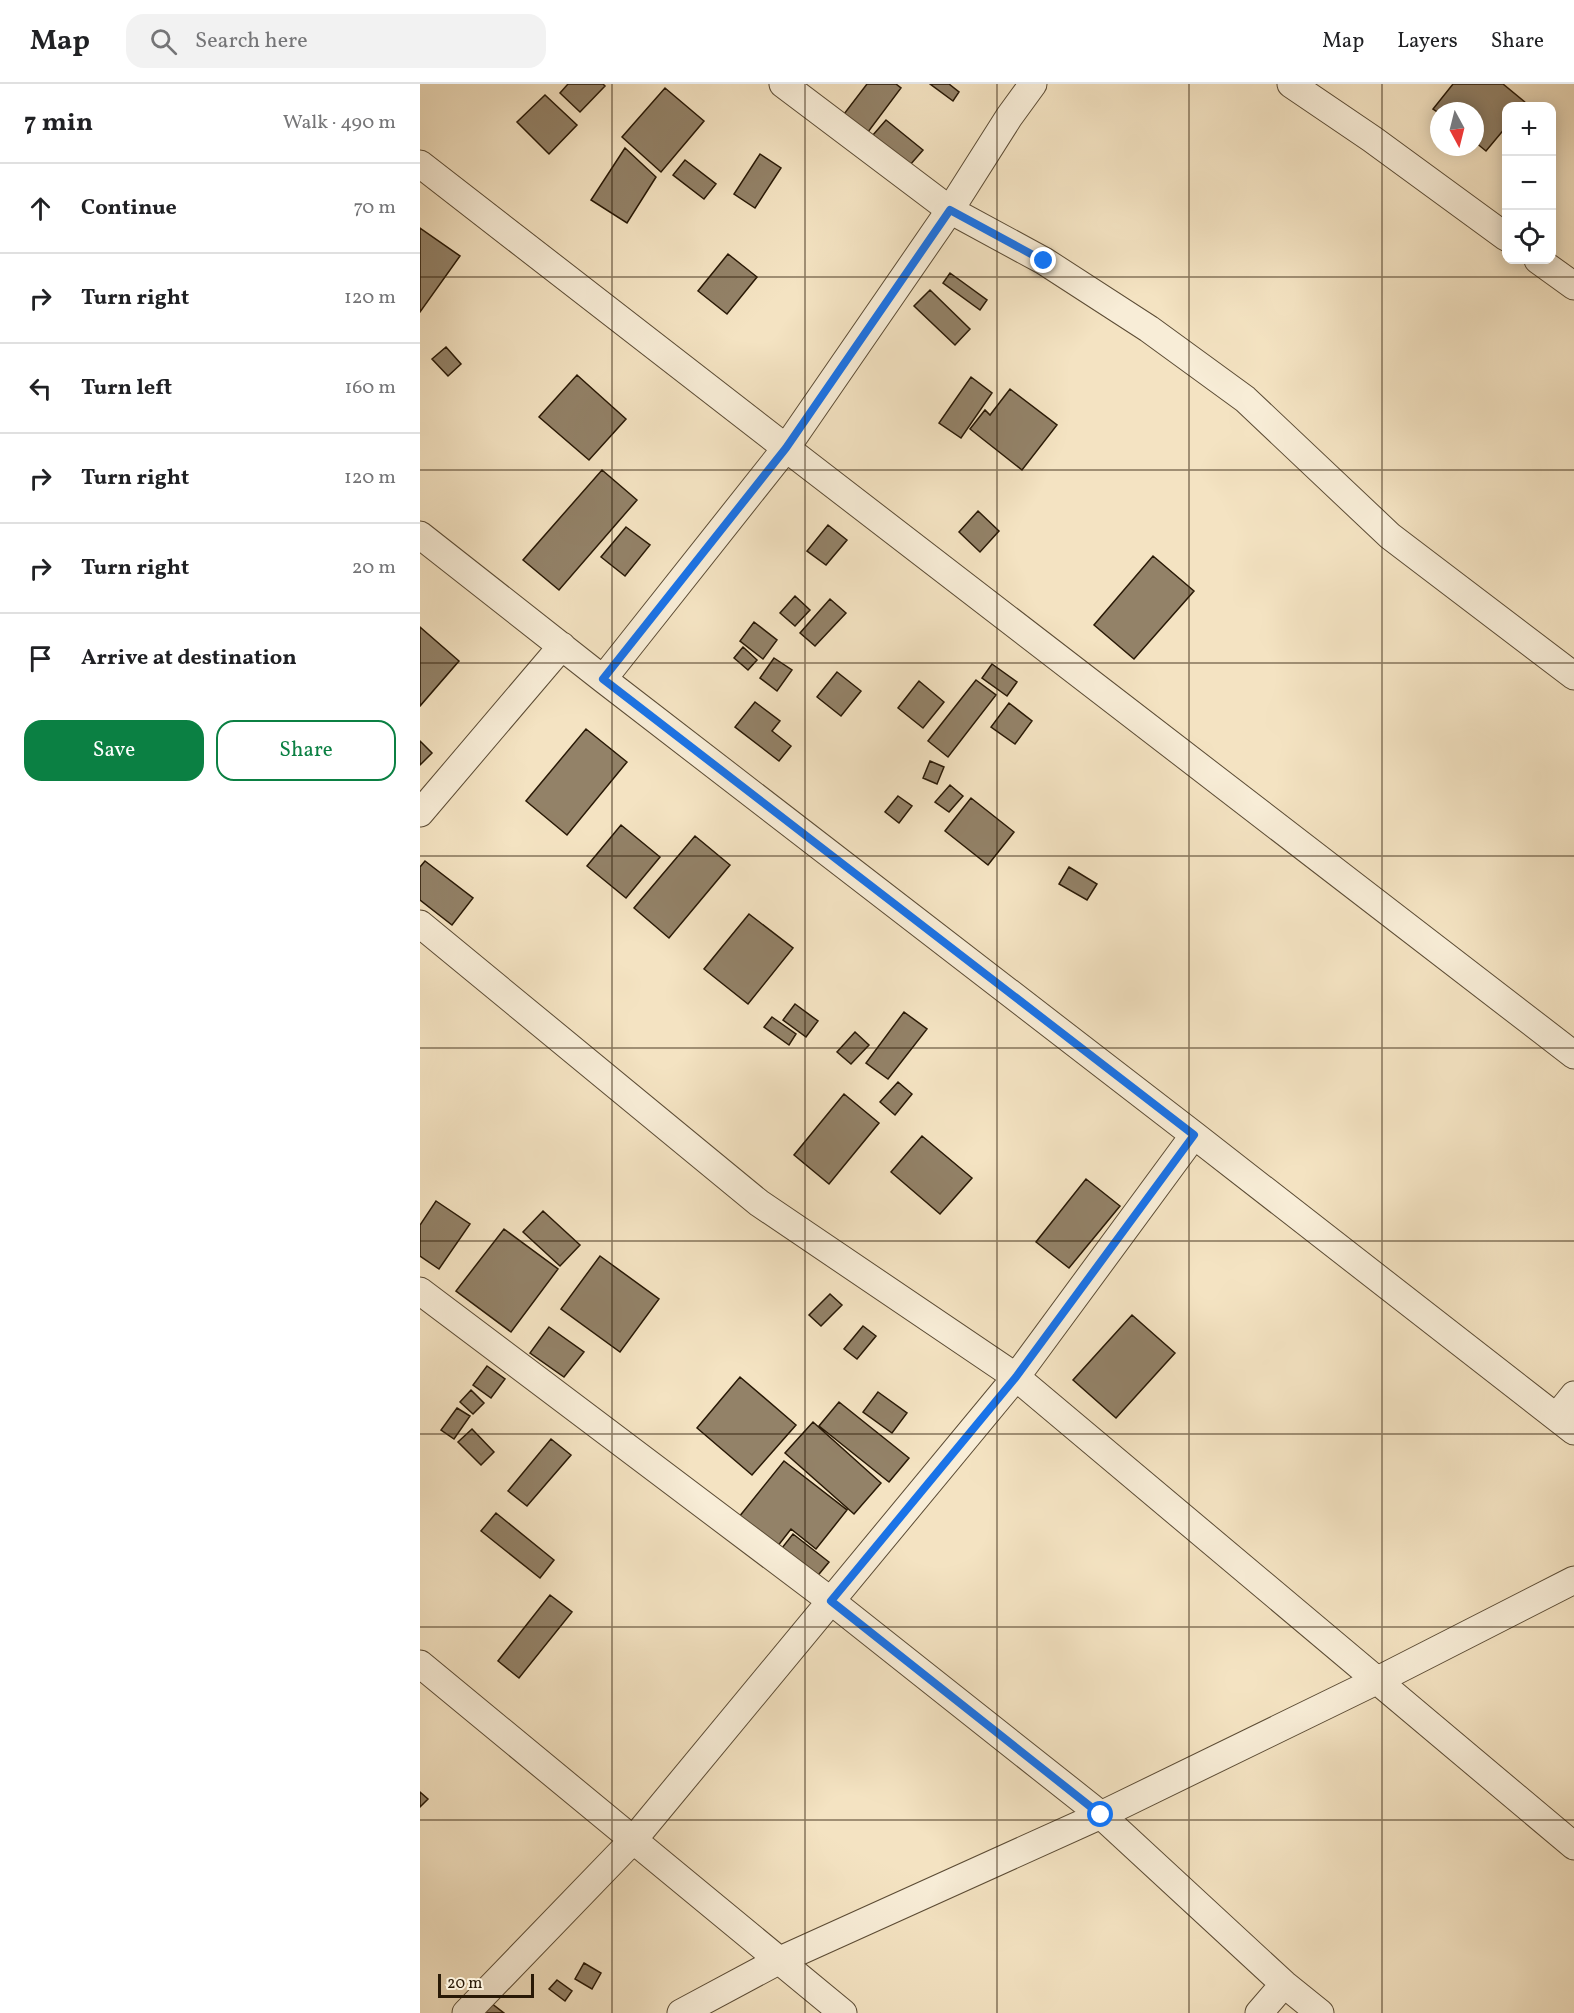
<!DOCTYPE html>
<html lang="en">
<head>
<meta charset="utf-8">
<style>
	:root { --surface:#fff; --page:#f2f2f2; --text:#202124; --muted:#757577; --line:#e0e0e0; --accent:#0b8043 }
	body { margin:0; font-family:Vollkorn,serif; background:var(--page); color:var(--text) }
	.controls { position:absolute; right:18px; top:18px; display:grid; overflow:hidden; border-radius:12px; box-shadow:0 3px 15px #0003 }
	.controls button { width:54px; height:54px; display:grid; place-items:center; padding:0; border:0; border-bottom:2px solid var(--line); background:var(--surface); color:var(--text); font:30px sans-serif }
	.compass { position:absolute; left:1010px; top:18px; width:54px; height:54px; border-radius:50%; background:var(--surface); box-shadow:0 3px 15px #0003; rotate:173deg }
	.scale { position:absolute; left:18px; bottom:15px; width:96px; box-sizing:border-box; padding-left:6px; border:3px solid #291906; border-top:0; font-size:16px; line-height:21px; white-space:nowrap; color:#291906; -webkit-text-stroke:4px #f8edd7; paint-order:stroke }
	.stop { position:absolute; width:18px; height:18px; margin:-14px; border:4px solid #1a73e8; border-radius:50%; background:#fff }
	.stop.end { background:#1a73e8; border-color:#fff; box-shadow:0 2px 6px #0008 }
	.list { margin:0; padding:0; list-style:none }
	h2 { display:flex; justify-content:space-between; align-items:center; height:78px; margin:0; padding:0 24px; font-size:26px }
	h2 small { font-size:20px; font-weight:400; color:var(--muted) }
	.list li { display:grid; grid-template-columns:39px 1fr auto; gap:18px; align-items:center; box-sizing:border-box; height:90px; padding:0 24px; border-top:2px solid var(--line) }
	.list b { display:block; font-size:22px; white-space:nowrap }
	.list em { font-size:20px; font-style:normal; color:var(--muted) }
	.actions { display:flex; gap:12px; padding:18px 24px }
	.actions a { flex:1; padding:14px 0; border:2px solid var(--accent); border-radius:18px; text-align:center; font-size:21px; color:var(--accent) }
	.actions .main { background:var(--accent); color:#fff }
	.icon { flex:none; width:33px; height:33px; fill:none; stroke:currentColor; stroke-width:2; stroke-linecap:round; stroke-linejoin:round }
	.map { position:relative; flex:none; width:1154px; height:1929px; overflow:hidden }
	header { display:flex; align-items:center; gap:36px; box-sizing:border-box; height:84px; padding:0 30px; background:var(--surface); border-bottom:2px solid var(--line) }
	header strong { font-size:28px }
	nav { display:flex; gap:33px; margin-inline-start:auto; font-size:21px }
	.search { width:420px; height:54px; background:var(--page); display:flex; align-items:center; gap:15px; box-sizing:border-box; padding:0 21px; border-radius:18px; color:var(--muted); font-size:22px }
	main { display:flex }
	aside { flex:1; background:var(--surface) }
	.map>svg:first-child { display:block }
</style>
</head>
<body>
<header>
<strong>Map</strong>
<div class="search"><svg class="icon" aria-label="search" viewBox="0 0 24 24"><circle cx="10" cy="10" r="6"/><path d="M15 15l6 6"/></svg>Search here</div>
<nav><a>Map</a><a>Layers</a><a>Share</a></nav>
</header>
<main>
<aside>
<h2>7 min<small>Walk · 490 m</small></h2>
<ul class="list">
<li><svg class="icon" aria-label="ahead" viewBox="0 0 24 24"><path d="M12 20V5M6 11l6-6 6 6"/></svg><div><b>Continue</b></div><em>70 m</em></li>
<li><svg class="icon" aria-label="right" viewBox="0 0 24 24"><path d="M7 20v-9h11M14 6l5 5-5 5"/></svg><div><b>Turn right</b></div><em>120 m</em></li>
<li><svg class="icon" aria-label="left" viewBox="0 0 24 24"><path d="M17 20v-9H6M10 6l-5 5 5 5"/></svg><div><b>Turn left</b></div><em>160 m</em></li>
<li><svg class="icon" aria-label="right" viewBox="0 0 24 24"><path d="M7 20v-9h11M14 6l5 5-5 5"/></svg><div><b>Turn right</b></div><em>120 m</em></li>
<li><svg class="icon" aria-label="right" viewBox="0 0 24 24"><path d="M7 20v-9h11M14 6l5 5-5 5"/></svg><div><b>Turn right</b></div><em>20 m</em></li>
<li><svg class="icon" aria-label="arrive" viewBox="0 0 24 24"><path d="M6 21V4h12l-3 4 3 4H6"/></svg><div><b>Arrive at destination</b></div></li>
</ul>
<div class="actions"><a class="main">Save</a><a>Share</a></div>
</aside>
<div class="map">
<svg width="1154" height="1929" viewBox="0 0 1154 1929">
	<rect width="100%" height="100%" fill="#f4e3c2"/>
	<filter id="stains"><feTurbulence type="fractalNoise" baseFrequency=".00333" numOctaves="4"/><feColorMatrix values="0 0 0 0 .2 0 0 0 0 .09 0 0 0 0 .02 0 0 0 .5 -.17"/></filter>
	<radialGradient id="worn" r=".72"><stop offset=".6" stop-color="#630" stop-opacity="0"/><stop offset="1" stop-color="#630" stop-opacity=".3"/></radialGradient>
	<!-- building -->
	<path fill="#938268" stroke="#291906" stroke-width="1.5" d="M 148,0 L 183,0 L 185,2 L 160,28 L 140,9 Z
		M 447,0 L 476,0 L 481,4 L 448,48 L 424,30 Z
		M 510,0 L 529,0 L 539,8 L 533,17 Z
		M 1033,0 L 1083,0 L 1106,19 L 1103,22 L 1086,22 L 1086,43 L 1066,67 L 1055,58 L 1055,27 L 1019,27 L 1019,29 L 1013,25 Z
		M 245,4 L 284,37 L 241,88 L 202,53 Z
		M 125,11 L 157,41 L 129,70 L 97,38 Z
		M 466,36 L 503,66 L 490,81 L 453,51 Z
		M 205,64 L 236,93 L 207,139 L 171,116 Z
		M 340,70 L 361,84 L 335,124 L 314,110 Z
		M 265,76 L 296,100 L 284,115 L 253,91 Z
		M 0,144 L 40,172 L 0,228 Z
		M 308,170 L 337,193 L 307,230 L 278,207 Z
		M 530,189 L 567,216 L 560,226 L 523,199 Z
		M 510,206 L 550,245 L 535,261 L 494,222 Z
		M 26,263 L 41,280 L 28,292 L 12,275 Z
		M 157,291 L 206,335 L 169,376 L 119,333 Z
		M 551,293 L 572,309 L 541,354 L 519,339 Z
		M 590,305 L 637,341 L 602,386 L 550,345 L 565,326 L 570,331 Z
		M 182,386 L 217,416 L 139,506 L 103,476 Z
		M 558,427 L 579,447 L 560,468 L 539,448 Z
		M 408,441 L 427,456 L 406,481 L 387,467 Z
		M 206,443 L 230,461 L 205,492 L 181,473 Z
		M 733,472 L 774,507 L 714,575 L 674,541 Z
		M 375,512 L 390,526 L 375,542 L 360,529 Z
		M 410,515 L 426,529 L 395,562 L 380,549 Z
		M 334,538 L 357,556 L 343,575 L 320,557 Z
		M 0,543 L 39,577 L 0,622 Z
		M 323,563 L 337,576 L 328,586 L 314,574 Z
		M 354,574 L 372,586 L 357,607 L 340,594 Z
		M 572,580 L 597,598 L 587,612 L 562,594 Z
		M 417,588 L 441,607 L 421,632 L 397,613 Z
		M 556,596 L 576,611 L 528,673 L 508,657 Z
		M 499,597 L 524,618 L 503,644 L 478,624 Z
		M 335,618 L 360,637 L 352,647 L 371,662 L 359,677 L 315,643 Z
		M 589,619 L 612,637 L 595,660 L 571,643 Z
		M 166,645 L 207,678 L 147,751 L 106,717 Z
		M 0,657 L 12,669 L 0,681 Z
		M 510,677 L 524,683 L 517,700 L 503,694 Z
		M 530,701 L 543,712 L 529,728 L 515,718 Z
		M 478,712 L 492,722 L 479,739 L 465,728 Z
		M 551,714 L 594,748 L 568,781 L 525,747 Z
		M 201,741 L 240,773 L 206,814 L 167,782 Z
		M 275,752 L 310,781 L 249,854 L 214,824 Z
		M 5,777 L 53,814 L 32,841 L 0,816 L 0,783 Z
		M 649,783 L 677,800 L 667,816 L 639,800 Z
		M 329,830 L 373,864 L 328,920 L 284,885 Z
		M 375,920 L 398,937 L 386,953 L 363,936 Z
		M 484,928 L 507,945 L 468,995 L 446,979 Z
		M 352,933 L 376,950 L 369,961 L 344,943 Z
		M 435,948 L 449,961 L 431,980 L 417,968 Z
		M 478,998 L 492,1010 L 475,1031 L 460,1018 Z
		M 424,1010 L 459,1039 L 409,1100 L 374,1071 Z
		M 502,1052 L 552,1094 L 520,1130 L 471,1088 Z
		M 666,1095 L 700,1122 L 649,1184 L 616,1158 Z
		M 16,1117 L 50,1140 L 19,1185 L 0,1172 L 0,1141 Z
		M 123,1127 L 160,1161 L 140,1182 L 103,1148 Z
		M 84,1145 L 138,1185 L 91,1248 L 36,1207 Z
		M 180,1172 L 239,1215 L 200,1268 L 141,1225 Z
		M 410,1210 L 422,1221 L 401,1242 L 389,1231 Z
		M 712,1231 L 755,1269 L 696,1334 L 653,1296 Z
		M 443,1242 L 456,1252 L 437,1275 L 424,1265 Z
		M 129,1243 L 164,1268 L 144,1293 L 110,1269 Z
		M 67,1282 L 85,1295 L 71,1314 L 53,1301 Z
		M 320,1293 L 376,1341 L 332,1391 L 277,1344 Z
		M 51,1306 L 64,1319 L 53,1330 L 40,1318 Z
		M 458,1308 L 487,1329 L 472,1349 L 443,1328 Z
		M 419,1318 L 489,1374 L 469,1398 L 399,1342 Z
		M 37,1324 L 50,1332 L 34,1355 L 21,1346 Z
		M 393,1338 L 461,1399 L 434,1430 L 365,1369 Z
		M 52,1345 L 74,1368 L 61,1381 L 38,1358 Z
		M 131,1355 L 151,1371 L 107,1422 L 88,1407 Z
		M 364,1377 L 427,1426 L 396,1465 L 371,1445 L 357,1463 L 319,1433 Z
		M 76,1429 L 134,1476 L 120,1494 L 61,1447 Z
		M 373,1450 L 409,1478 L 390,1501 L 354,1474 Z
		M 130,1511 L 152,1528 L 99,1594 L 78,1577 Z
		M 0,1708 L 8,1715 L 0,1723 Z
		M 164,1879 L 181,1889 L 172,1905 L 155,1895 Z
		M 137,1896 L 152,1907 L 145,1917 L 129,1905 Z
		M 71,1919 L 84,1929 L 63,1929 Z"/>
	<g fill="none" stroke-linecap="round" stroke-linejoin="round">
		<!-- street casing -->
		<g stroke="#5c4c35" stroke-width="29">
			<path id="street" d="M 363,0 L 530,126 L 624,177 L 729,245 L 825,315 L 970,452 L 1154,592
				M 871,0 L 952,55 L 1086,153
				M 0,80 L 366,364 L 1154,971
				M 1118,176 L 1154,202
				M 0,451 L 183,595 L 774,1051 L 1154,1347
				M 183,595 L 366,364 L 530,126 L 589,33 L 613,0
				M 0,729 L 142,562
				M 0,840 L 339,1119 L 596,1293 L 1154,1762
				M 0,1207 L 411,1517 L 681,1731 L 864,1900 L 900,1929
				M 1137,1332 L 1154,1311
				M 0,1580 L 423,1929
				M 46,1929 L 214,1755 L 596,1293 L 774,1051
				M 261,1929 L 358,1877 L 681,1731 L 958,1596 L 1154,1496
				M 839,1929 L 864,1900"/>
		</g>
		<!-- street -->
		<use href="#street" stroke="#f8edd7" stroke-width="27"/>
	</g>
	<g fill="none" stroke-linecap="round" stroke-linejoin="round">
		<!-- route -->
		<path stroke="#1a73e8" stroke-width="8" d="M 624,177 L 530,126 L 366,364 L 183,595 L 774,1051 L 596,1293 L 411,1517 L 681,1731"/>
	</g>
	<!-- grid -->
	<path fill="none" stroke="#291906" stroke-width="1.5" stroke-opacity="0.55" d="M 192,0 L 192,1929M 385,0 L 385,1929M 577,0 L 577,1929M 769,0 L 769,1929M 962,0 L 962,1929M 0,193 L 1154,193M 0,386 L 1154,386M 0,579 L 1154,579M 0,772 L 1154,772M 0,964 L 1154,964M 0,1157 L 1154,1157M 0,1350 L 1154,1350M 0,1543 L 1154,1543M 0,1736 L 1154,1736"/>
	<rect width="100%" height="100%" filter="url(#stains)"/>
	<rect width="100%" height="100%" fill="url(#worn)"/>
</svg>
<div class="controls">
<button>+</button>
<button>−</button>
<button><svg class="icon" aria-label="locate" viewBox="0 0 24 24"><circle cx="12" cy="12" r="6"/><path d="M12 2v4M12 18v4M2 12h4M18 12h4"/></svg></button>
</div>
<svg class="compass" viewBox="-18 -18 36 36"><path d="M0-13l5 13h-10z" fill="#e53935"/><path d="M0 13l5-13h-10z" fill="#757577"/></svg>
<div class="scale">20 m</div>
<div class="stop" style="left:681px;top:1731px"></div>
<div class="stop end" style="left:624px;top:177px"></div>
</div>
</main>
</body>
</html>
